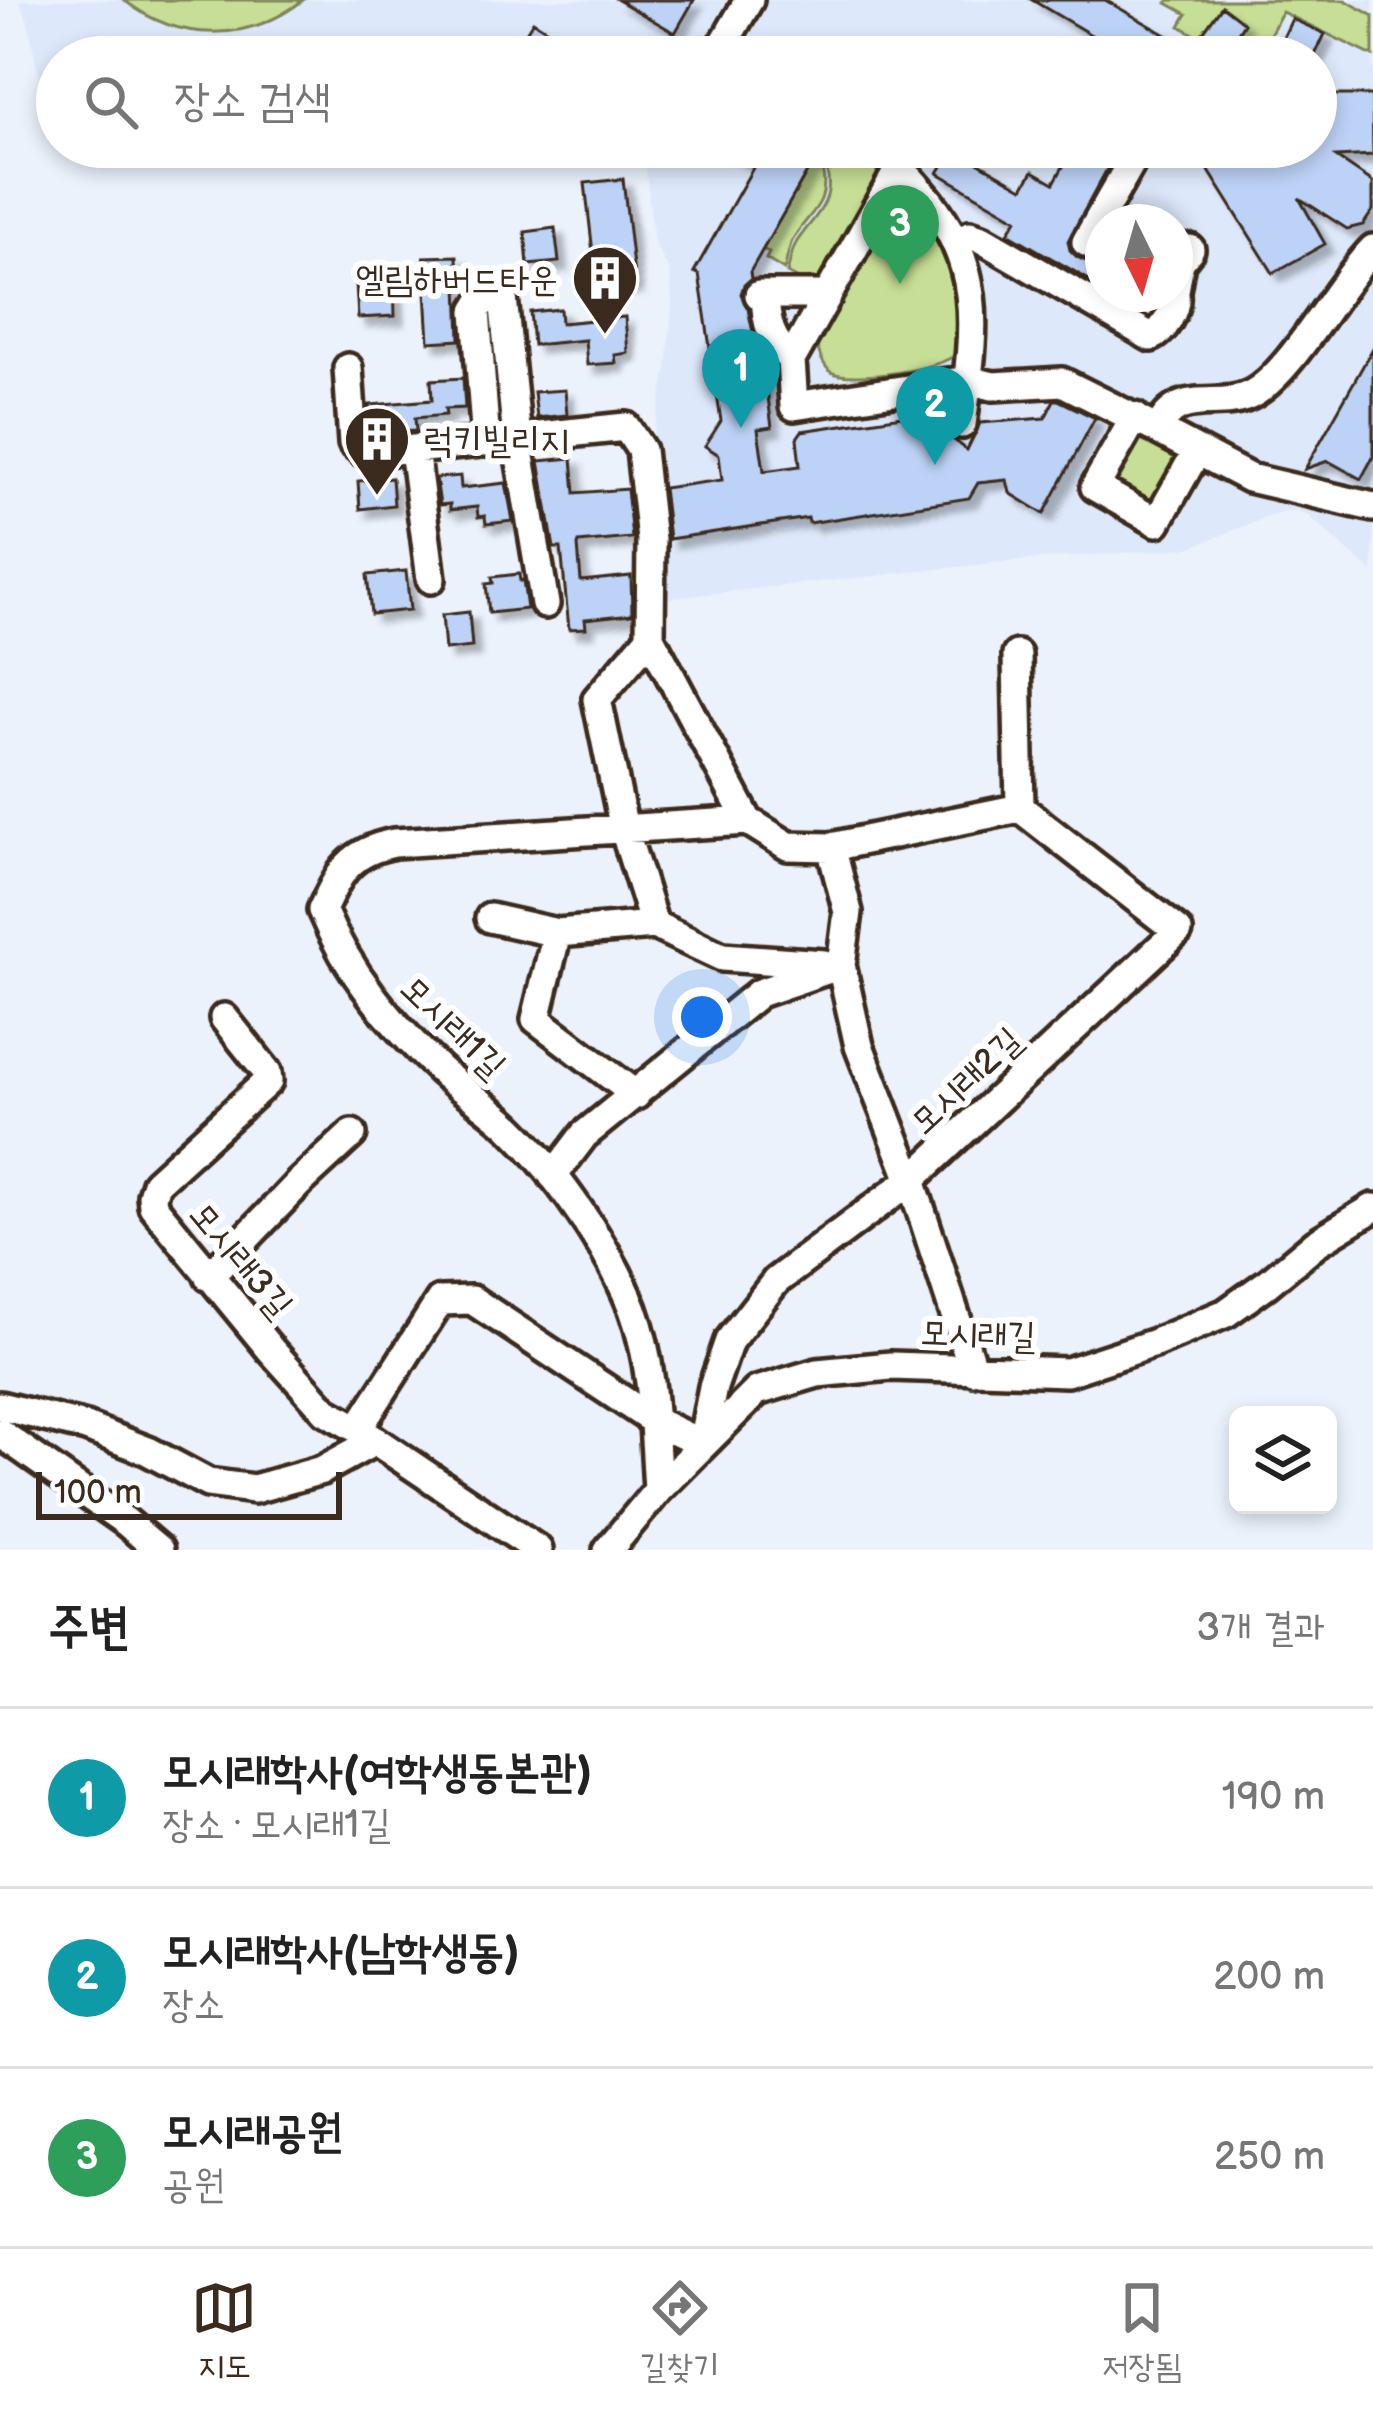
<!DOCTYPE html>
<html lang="ko">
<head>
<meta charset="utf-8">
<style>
	:root { --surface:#fff; --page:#f6f6f6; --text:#222; --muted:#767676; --line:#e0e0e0; --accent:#3b2a1e }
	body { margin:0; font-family:"Balsamiq Sans","Poor Story",sans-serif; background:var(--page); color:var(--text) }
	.controls { position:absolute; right:36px; bottom:36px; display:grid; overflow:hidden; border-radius:18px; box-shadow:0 6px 18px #0003 }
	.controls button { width:108px; height:108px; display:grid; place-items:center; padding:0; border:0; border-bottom:3px solid var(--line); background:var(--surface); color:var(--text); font:60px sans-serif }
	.compass { position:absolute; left:1085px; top:204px; width:108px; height:108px; border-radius:50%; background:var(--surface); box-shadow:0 6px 18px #0003; rotate:175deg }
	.scale { position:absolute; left:36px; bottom:30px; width:306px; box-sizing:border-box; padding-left:12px; border:6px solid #3b2a1e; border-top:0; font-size:33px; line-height:42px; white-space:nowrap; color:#3b2a1e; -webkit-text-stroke:9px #fff; paint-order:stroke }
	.you { position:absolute; left:702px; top:1017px; width:42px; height:42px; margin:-30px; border:9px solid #fff; border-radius:50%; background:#1a73e8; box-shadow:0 0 0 18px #1a73e833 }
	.badge { display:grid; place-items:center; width:78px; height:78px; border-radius:50%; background:var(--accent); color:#fff; font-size:39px; font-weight:700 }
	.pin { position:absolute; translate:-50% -99px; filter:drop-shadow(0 3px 6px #0008) }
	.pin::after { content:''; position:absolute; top:63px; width:42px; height:36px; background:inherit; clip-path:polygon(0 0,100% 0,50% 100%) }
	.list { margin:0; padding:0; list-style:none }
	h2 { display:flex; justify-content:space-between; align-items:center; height:156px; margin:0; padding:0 48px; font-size:51px }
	h2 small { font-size:39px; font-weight:400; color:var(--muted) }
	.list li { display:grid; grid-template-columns:78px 1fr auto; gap:36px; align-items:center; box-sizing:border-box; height:180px; padding:0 48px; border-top:3px solid var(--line) }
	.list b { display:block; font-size:45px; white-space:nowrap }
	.list p { margin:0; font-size:39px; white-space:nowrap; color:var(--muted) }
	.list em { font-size:39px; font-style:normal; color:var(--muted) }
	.icon { flex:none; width:66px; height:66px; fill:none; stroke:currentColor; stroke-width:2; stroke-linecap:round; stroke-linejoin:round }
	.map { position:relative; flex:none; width:1373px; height:1550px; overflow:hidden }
	.search { position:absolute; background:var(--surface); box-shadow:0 6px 18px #0003; left:36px; right:36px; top:36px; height:132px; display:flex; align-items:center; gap:30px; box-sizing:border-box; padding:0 42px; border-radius:66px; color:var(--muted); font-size:45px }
	.sheet { height:696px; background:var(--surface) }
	nav { display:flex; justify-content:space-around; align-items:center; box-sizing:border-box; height:168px; border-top:3px solid var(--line); background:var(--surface); font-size:33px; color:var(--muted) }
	nav a { display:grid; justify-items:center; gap:6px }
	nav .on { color:var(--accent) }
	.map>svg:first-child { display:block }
</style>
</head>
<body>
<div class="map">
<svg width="1373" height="1550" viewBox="0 0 1373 1550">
	<defs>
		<filter id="shadow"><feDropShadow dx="8" dy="8" stdDeviation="3" flood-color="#0004"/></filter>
	</defs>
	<rect width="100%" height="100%" fill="#ebf2fc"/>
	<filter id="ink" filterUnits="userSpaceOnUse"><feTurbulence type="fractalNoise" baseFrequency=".00833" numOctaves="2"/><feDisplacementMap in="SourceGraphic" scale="24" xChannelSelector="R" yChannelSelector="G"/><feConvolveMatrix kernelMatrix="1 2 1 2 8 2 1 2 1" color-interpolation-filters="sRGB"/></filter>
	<g filter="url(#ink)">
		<!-- built -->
		<path fill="#dde8fa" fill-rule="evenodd" d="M 19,0 L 1373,0 L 1373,572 L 1307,515 L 1296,511 L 1283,511 L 1189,548 L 1003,562 L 661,599 L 646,470 L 667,368 L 672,304 L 670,272 L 654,243 L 643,147 L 1316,147 L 1316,57 L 57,57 L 57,114 L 36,64 L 28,21 ZM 1103,222 L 1175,222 L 1175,294 L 1103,294 Z
			M 82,147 L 341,147 L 111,163 L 97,159 Z"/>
		<!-- green -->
		<path fill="#c6de95" stroke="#80845a" stroke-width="3" d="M 124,0 L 303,0 C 249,43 178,43 124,0 Z
			M 1169,0 L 1345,0 L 1373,16 L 1373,56 L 1282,12 L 1258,57 L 1234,57 L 1220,49 L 1230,45 L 1244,23 L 1222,7 L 1207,42 L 1180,26 L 1187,14 L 1167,3 Z
			M 836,147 L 873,166 L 877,170 L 877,177 L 819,278 L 803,281 L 787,273 C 790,263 791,252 796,243 C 811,219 835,204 827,172 L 835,170 L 839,163 L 837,157 L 840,150 Z
			M 814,164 L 822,169 C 831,206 807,213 792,241 C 788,250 787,261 784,270 L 766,259 L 769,253 L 763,249 L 811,165 Z
			M 897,195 C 903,196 908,196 914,200 C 943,219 975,324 955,354 C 945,369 847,383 831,372 C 822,365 818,350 815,339 Z
			M 1135,434 L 1182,460 L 1155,508 L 1108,481 Z"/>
		<!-- building -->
		<path fill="#bcd2f6" stroke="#3b2a1e" stroke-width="3" filter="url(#shadow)" d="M 618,0 L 694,0 L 675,33 Z
			M 1032,0 L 1105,0 L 1191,49 L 1222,6 L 1244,23 L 1222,57 L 1129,57 L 1111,47 L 1105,57 L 1087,57 L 1098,39 Z
			M 1292,19 L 1325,34 L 1314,57 L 1281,42 Z
			M 533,21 L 590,57 L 510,57 Z
			M 1316,95 L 1372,95 L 1373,155 L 1336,157 L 1373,182 L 1373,210 L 1363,225 L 1347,229 L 1299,198 L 1325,244 L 1273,273 L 1209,171 L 1222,147 L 1316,147 Z
			M 719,147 L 824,147 L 813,167 L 811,165 L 750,272 L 751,279 L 744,285 L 741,294 L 748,309 L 754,337 L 762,353 L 772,427 L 758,429 L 764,471 L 800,466 L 797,438 L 802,431 L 929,412 L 950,437 L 967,450 L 980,423 L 1045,418 L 1054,400 L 1058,400 L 1095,418 L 1044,514 L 1010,493 L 1007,480 L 978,483 L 969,498 L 809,523 L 808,518 L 669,539 L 663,488 L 722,480 L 719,455 L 705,446 L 721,421 L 699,274 L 694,272 L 754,166 Z
			M 1074,147 L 1119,147 L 1068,241 L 1070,250 L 1077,257 L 1103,269 L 1103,288 L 1008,233 L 1017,219 L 938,173 L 953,148 L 1023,188 L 1033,171 L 1054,183 Z
			M 623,179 L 635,284 L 597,288 L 585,183 Z
			M 555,228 L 559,262 L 528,265 L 525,232 Z
			M 457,256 L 460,340 L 429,342 L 424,257 Z
			M 394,277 L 395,316 L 358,318 L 356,284 L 369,284 L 369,279 Z
			M 560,309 L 561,323 L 625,317 L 628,353 L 615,355 L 616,363 L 587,365 L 585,340 L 533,345 L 530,312 Z
			M 1373,348 L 1373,457 L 1361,479 L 1328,461 L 1305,469 Z
			M 463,378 L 465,408 L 445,409 L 446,415 L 415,418 L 416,431 L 372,433 L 369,405 L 432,400 L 431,380 Z
			M 565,390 L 567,415 L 537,418 L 534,392 Z
			M 572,458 L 575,493 L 627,489 L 632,538 L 579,543 L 578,546 L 581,581 L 631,576 L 632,614 L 585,619 L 586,628 L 569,629 L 561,548 L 554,548 L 539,461 Z
			M 460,476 L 461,488 L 506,483 L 513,521 L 486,524 L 485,516 L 478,517 L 477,507 L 450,510 L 450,504 L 440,505 L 436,478 Z
			M 392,478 L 394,505 L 360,509 L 358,481 Z
			M 406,571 L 410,610 L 371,614 L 367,575 Z
			M 519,574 L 520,581 L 523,580 L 527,609 L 489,613 L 486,584 L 493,583 L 492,577 Z
			M 469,612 L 472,647 L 445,650 L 442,615 Z"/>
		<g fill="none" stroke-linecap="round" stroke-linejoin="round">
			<!-- minor casing -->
			<g stroke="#3b2a1e" stroke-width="36">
				<path id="minor" d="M 716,57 L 749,0
					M 872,147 C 892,158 907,174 921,191 C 987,266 974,332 962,424
					M 900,167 L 791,360 L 794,406 L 968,380 L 993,386 L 1062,382 L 1158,430 C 1177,386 1217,411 1250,395 C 1291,375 1337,285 1373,249
					M 956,241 L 970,235 L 982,239 L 1151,337 C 1164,332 1177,308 1175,294
					M 1103,251 L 1086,242 L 1140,147
					M 1175,291 L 1180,262 L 1190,249
					M 759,295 L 828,295
					M 765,295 C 766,324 771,340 791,360
					M 348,368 L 353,443 L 362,451 L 414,449 L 626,427 L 641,450 L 651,540 L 650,637 L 597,699 L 624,829 L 654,925
					M 1135,417 L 1095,487 L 1157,522 L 1197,451
					M 1158,430 L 1249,478 L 1373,507
					M 486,442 L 476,311 L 484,298 L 503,297 L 517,439 L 545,604
					M 414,449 L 431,579
					M 650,637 L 748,821
					M 1017,655 L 1020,808
					M 490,918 L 557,933 L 536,1019 L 636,1095
					M 557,933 L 654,925 L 722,957 L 824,964
					M 224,1018 L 267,1072 L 268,1081 L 156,1183 L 152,1196 L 153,1206 L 271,1350 L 326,1411 L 358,1429
					M 553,1176 L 584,1135 L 759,993 L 841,965
					M 209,1277 L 299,1183 L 352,1134
					M 0,1406 L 86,1427 L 148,1451 L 208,1483 L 254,1489 L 322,1470 L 375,1441
					M 0,1433 L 126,1522 L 159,1550
					M 658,1490 C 654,1430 654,1366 633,1309 C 610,1249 557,1173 511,1128 C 489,1107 463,1091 440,1070 C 391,1024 348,973 322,910 C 340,871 350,852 394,843 L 748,821 L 788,846 L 831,847 L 848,912 L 841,965 L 859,1046 L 911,1180 L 973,1370
					M 538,1550 L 358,1429 L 440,1301 L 472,1300 L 654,1421 L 702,1444 L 713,1387 L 729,1341 L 776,1281 L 911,1180 L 1178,931 L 1020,808 L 831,847
					M 608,1550 L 658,1490 L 757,1391 L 817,1373 L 891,1366 L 1067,1372 L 1155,1343 L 1226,1313 L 1268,1283 L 1316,1243 L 1373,1208"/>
			</g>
			<!-- minor -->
			<use href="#minor" stroke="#fff" stroke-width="27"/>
		</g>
	</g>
	<!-- icons -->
	<defs>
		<g id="building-pin" transform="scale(3.45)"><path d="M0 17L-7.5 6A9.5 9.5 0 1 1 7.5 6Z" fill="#3b2a1e" stroke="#fff"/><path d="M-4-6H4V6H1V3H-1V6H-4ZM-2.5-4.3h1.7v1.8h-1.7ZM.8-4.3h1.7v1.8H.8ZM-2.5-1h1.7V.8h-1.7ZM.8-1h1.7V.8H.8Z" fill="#fff"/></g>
	</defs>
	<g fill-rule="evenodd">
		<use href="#building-pin" x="605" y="278"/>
		<use href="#building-pin" x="377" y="439"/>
	</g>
	<g text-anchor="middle" stroke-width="12" stroke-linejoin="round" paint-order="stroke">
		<!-- poi labels -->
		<g font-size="36" fill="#3b2a1e" stroke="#fff" text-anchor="end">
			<text x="558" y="291">엘림하버드타운</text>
			<text x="424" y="452" text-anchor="start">럭키빌리지</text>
		</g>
		<!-- street labels -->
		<g font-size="36" fill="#3b2a1e" stroke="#fff">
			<text transform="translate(454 1026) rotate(44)" y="13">모시래1길</text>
			<text transform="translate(965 1080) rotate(-43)" y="13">모시래2길</text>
			<text transform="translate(242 1259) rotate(50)" y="13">모시래3길</text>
			<text transform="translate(978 1333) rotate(2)" y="13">모시래길</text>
		</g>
	</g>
</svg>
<div class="controls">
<button><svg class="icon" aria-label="layers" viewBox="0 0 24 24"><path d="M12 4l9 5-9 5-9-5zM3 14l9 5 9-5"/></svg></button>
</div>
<svg class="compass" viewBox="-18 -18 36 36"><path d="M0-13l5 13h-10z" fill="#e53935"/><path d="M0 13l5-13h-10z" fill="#767676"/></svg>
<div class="scale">100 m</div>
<div class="you"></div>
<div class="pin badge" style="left:741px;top:428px;background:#0f9aa8">1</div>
<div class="pin badge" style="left:935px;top:465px;background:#0f9aa8">2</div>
<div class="pin badge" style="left:900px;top:284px;background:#2e9e5b">3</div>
<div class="search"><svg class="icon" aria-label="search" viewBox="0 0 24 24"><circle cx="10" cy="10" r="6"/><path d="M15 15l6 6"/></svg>장소 검색</div>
</div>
<section class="sheet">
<h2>주변<small>3개 결과</small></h2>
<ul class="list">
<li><span class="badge" style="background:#0f9aa8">1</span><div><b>모시래학사(여학생동본관)</b><p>장소 · 모시래1길</p></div><em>190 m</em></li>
<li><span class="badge" style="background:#0f9aa8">2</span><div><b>모시래학사(남학생동)</b><p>장소</p></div><em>200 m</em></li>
<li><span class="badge" style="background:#2e9e5b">3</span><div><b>모시래공원</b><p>공원</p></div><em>250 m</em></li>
</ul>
</section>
<nav>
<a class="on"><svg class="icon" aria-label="map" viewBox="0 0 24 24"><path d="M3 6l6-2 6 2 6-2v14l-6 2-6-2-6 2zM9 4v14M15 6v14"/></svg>지도</a>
<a><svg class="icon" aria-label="directions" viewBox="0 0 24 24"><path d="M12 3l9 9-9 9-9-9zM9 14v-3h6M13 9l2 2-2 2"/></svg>길찾기</a>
<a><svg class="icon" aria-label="saved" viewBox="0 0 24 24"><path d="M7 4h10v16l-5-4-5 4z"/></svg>저장됨</a>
</nav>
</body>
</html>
